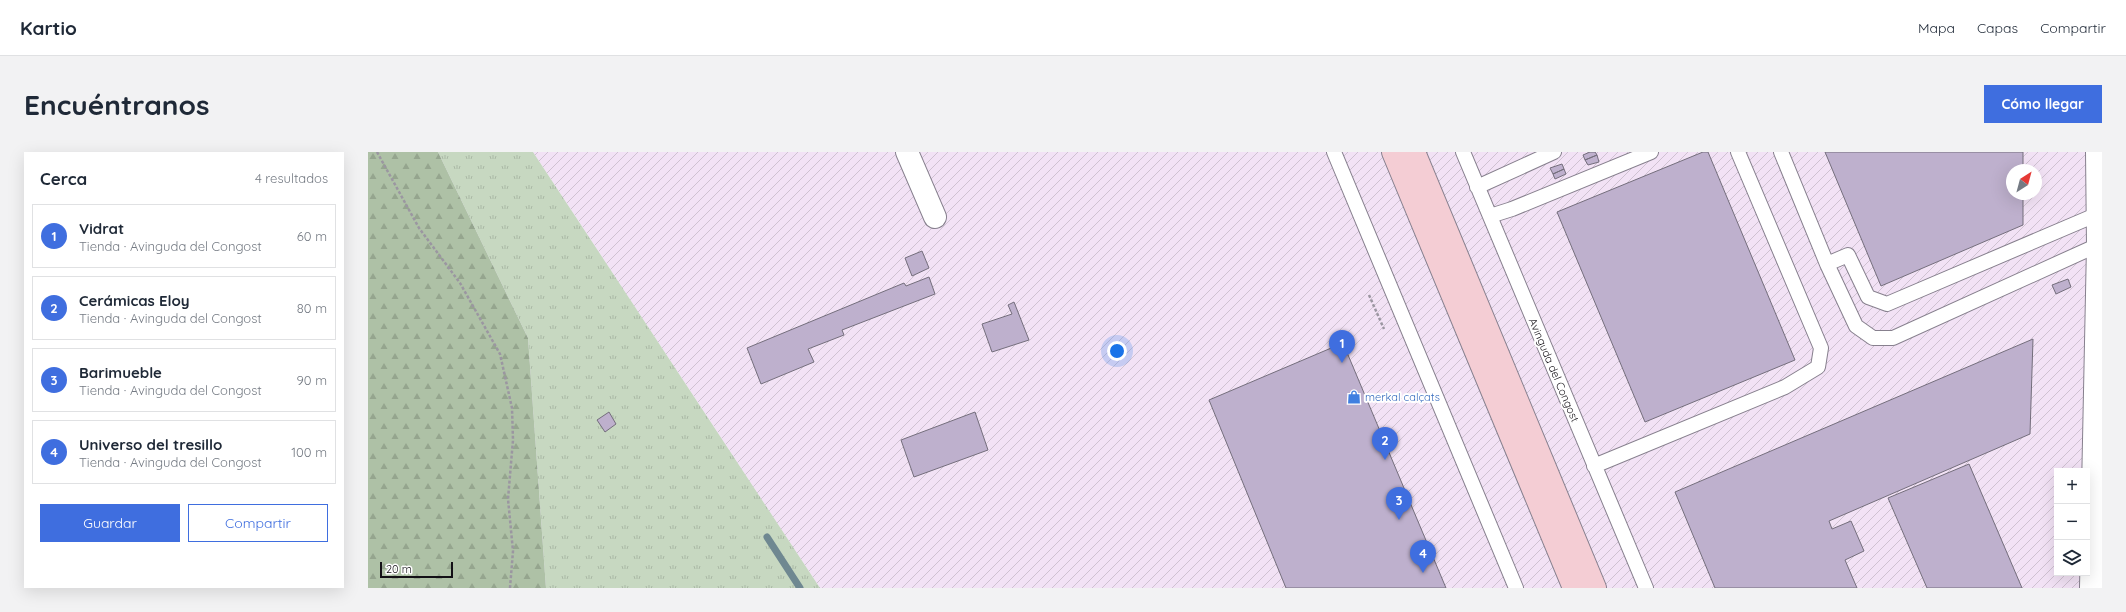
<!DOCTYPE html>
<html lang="es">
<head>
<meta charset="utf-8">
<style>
	:root { --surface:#fff; --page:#f2f2f3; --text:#1f2937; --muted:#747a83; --line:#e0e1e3; --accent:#3f6edf }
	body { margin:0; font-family:Quicksand,sans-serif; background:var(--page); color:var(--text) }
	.controls { position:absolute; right:12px; bottom:12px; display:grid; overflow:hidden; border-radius:0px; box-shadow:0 4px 16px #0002 }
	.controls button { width:36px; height:36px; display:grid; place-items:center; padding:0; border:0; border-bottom:1px solid var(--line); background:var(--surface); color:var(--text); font:20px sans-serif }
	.compass { position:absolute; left:1638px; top:12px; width:36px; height:36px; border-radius:50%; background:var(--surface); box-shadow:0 4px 16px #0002; rotate:36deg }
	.scale { position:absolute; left:12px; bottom:10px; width:73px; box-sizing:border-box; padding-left:4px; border:2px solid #131016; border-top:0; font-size:11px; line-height:14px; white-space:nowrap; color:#131016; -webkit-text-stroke:3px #fff; paint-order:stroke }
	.you { position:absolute; left:749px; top:199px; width:14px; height:14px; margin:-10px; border:3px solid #fff; border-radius:50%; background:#1a73e8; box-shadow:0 0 0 6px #1a73e833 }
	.badge { display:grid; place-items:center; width:26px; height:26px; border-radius:50%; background:var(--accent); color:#fff; font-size:13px; font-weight:700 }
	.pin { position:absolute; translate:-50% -33px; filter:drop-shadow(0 1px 2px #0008) }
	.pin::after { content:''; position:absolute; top:21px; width:14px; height:12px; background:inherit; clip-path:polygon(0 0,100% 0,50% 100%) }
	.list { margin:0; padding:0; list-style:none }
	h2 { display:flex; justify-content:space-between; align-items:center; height:52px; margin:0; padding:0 16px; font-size:17px }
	h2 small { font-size:13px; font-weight:400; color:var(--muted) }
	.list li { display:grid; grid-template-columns:26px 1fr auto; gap:12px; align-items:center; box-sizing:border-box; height:64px; margin:0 8px 8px; padding:0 8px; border:1px solid var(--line); border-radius:0px }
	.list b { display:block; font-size:15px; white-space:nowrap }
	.list p { margin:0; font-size:13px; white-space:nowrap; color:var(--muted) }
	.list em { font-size:13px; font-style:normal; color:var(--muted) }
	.actions { display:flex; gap:8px; padding:12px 16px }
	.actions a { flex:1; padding:9px 0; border:1px solid var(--accent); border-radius:0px; text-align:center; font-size:14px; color:var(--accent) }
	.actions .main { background:var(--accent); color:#fff }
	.icon { flex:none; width:22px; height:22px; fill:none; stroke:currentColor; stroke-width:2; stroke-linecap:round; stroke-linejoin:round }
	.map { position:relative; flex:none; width:1734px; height:436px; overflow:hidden; border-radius:0px }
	header { display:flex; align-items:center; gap:24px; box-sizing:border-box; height:56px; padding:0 20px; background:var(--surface); border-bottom:1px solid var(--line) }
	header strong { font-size:19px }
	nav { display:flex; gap:22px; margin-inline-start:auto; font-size:14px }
	.intro { display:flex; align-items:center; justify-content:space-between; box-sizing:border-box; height:96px; padding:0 24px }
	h1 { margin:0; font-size:28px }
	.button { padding:10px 18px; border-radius:0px; background:var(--accent); color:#fff; font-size:14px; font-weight:700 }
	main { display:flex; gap:24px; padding:0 24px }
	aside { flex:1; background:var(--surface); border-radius:0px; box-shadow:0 4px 16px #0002 }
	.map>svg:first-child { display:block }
</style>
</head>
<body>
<header>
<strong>Kartio</strong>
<nav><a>Mapa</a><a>Capas</a><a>Compartir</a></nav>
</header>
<div class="intro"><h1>Encuéntranos</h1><a class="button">Cómo llegar</a></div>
<main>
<aside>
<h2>Cerca<small>4 resultados</small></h2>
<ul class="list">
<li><span class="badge">1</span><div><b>Vidrat</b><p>Tienda · Avinguda del Congost</p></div><em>60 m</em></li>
<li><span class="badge">2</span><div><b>Cerámicas Eloy</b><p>Tienda · Avinguda del Congost</p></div><em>80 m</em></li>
<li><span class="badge">3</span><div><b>Barimueble</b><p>Tienda · Avinguda del Congost</p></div><em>90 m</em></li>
<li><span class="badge">4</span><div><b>Universo del tresillo</b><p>Tienda · Avinguda del Congost</p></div><em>100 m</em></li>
</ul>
<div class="actions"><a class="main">Guardar</a><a>Compartir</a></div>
</aside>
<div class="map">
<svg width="1734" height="436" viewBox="0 0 1734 436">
	<defs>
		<pattern id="industrial-furrows" width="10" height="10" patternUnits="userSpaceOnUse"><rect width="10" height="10" fill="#f2e2f5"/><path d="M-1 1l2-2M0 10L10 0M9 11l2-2" fill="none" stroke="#cfc1d1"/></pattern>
		<pattern id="grass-tufts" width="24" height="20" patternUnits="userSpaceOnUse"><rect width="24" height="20" fill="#c7d8c1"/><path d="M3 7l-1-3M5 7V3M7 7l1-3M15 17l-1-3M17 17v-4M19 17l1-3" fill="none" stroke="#aab8a5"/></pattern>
		<pattern id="forest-firs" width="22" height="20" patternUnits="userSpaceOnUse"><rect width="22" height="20" fill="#aec1a6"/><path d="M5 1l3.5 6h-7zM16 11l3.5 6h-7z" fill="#95a58e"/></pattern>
	</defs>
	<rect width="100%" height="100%" fill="#f6efff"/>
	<!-- industrial -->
	<path fill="url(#industrial-furrows)" fill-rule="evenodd" d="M 165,0 L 1734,0 L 1734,436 L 452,436 ZM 1644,18 L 1668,18 L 1668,42 L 1644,42 ZM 1689,319 L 1719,319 L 1719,421 L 1689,421 Z"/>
	<!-- grass -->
	<path fill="url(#grass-tufts)" d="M 70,0 L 165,0 L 452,436 L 178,436 L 160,186 Z"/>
	<!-- forest -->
	<path fill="url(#forest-firs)" d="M 0,0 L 70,0 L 160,186 L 178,436 L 0,436 Z"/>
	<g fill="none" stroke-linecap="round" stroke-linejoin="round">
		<!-- stream -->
		<path stroke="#6f8891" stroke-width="7" d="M 399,385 L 432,436"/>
	</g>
	<!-- building -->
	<path fill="#beb0cd" stroke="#746e7c" d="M 1222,0 L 1227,0 L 1229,3 L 1217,8 L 1215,3 Z
		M 1335,0 L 1340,0 L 1427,208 L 1277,270 L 1189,60 Z
		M 1457,0 L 1655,0 L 1655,18 L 1644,18 L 1644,42 L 1655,42 L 1655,73 L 1513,134 Z
		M 1229,3 L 1231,10 L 1220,13 L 1217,8 Z
		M 1194,12 L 1196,17 L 1185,22 L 1182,16 Z
		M 1196,17 L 1198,22 L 1187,27 L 1185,22 Z
		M 554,99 L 561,116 L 544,124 L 537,106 Z
		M 561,125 L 567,142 L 474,178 L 476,183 L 440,197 L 446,210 L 393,232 L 379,196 L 536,131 L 538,134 Z
		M 1700,127 L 1703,135 L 1688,142 L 1684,133 Z
		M 646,150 L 661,188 L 624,200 L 614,172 L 644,162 L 640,153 Z
		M 1665,187 L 1662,282 L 1461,369 L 1464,377 L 1483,369 L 1496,399 L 1477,408 L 1489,436 L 1347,436 L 1307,340 Z
		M 975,191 L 1078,436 L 918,436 L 841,248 Z
		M 241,260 L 248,272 L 237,280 L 229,268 Z
		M 607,260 L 620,298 L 546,325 L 533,288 Z
		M 1601,312 L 1654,436 L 1559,436 L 1520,346 Z"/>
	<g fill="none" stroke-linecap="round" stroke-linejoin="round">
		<!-- service casing -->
		<g stroke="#87808e" stroke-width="16">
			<path id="service" d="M 966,0 L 1148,436
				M 1095,0 L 1278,436
				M 1413,0 L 1459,112 L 1488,174 L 1505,186 L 1525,186 L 1730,93
				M 1109,35 L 1186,0
				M 1122,64 L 1144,57 L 1283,0
				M 1459,112 L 1480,103 L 1500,145 L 1519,152 L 1730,62
				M 1226,314 L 1417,235 L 1450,215 L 1453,196 L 1370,0"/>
		</g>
		<!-- minor casing -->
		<g stroke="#87808e" stroke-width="24">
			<path id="minor" d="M 539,0 L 567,65
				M 1723,436 L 1730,93 L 1729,0"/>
		</g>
		<!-- secondary casing -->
		<g stroke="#87808e" stroke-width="24">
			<path id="secondary" d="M 1025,0 L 1206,436
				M 1046,0 L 1227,436"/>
		</g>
		<!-- path -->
		<path stroke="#9b96a1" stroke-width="2.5" stroke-dasharray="3 2" stroke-linecap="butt" d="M 9,0 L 51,76 L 92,131 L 132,202 L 144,256 L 145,288 L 140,347 L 145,399 L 142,436
			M 1001,143 L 1016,177"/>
		<!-- service -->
		<use href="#service" stroke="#fff" stroke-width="14"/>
		<!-- minor -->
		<use href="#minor" stroke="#fff" stroke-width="22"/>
		<!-- secondary -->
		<use href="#secondary" stroke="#f4cdd4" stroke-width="22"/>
	</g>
	<!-- icons -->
	<defs>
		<g id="shop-bare" transform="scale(1.08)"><path d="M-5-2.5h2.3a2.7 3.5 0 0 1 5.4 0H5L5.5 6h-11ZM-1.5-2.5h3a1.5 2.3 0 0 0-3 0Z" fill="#3f7fe0" stroke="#fff" stroke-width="2.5" paint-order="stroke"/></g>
	</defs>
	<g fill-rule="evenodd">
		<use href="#shop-bare" x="986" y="245"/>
	</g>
	<g text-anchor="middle" stroke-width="4" stroke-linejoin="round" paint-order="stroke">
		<!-- street labels -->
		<g font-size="11" fill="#131016" stroke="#fff">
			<text transform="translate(1186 218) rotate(67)" y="4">Avinguda del Congost</text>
		</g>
		<!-- shop labels -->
		<g font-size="11" fill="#366cbe" stroke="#fff" text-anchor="start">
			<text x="997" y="249">merkal calçats</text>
		</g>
	</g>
</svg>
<div class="controls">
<button>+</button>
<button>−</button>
<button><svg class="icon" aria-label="layers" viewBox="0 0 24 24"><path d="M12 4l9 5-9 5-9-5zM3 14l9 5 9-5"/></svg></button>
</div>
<svg class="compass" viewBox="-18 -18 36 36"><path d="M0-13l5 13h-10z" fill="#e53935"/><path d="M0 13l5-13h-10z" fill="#747a83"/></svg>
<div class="scale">20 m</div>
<div class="you"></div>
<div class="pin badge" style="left:974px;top:211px">1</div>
<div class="pin badge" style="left:1017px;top:308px">2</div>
<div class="pin badge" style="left:1031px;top:368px">3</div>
<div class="pin badge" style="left:1055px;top:421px">4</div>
</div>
</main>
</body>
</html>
